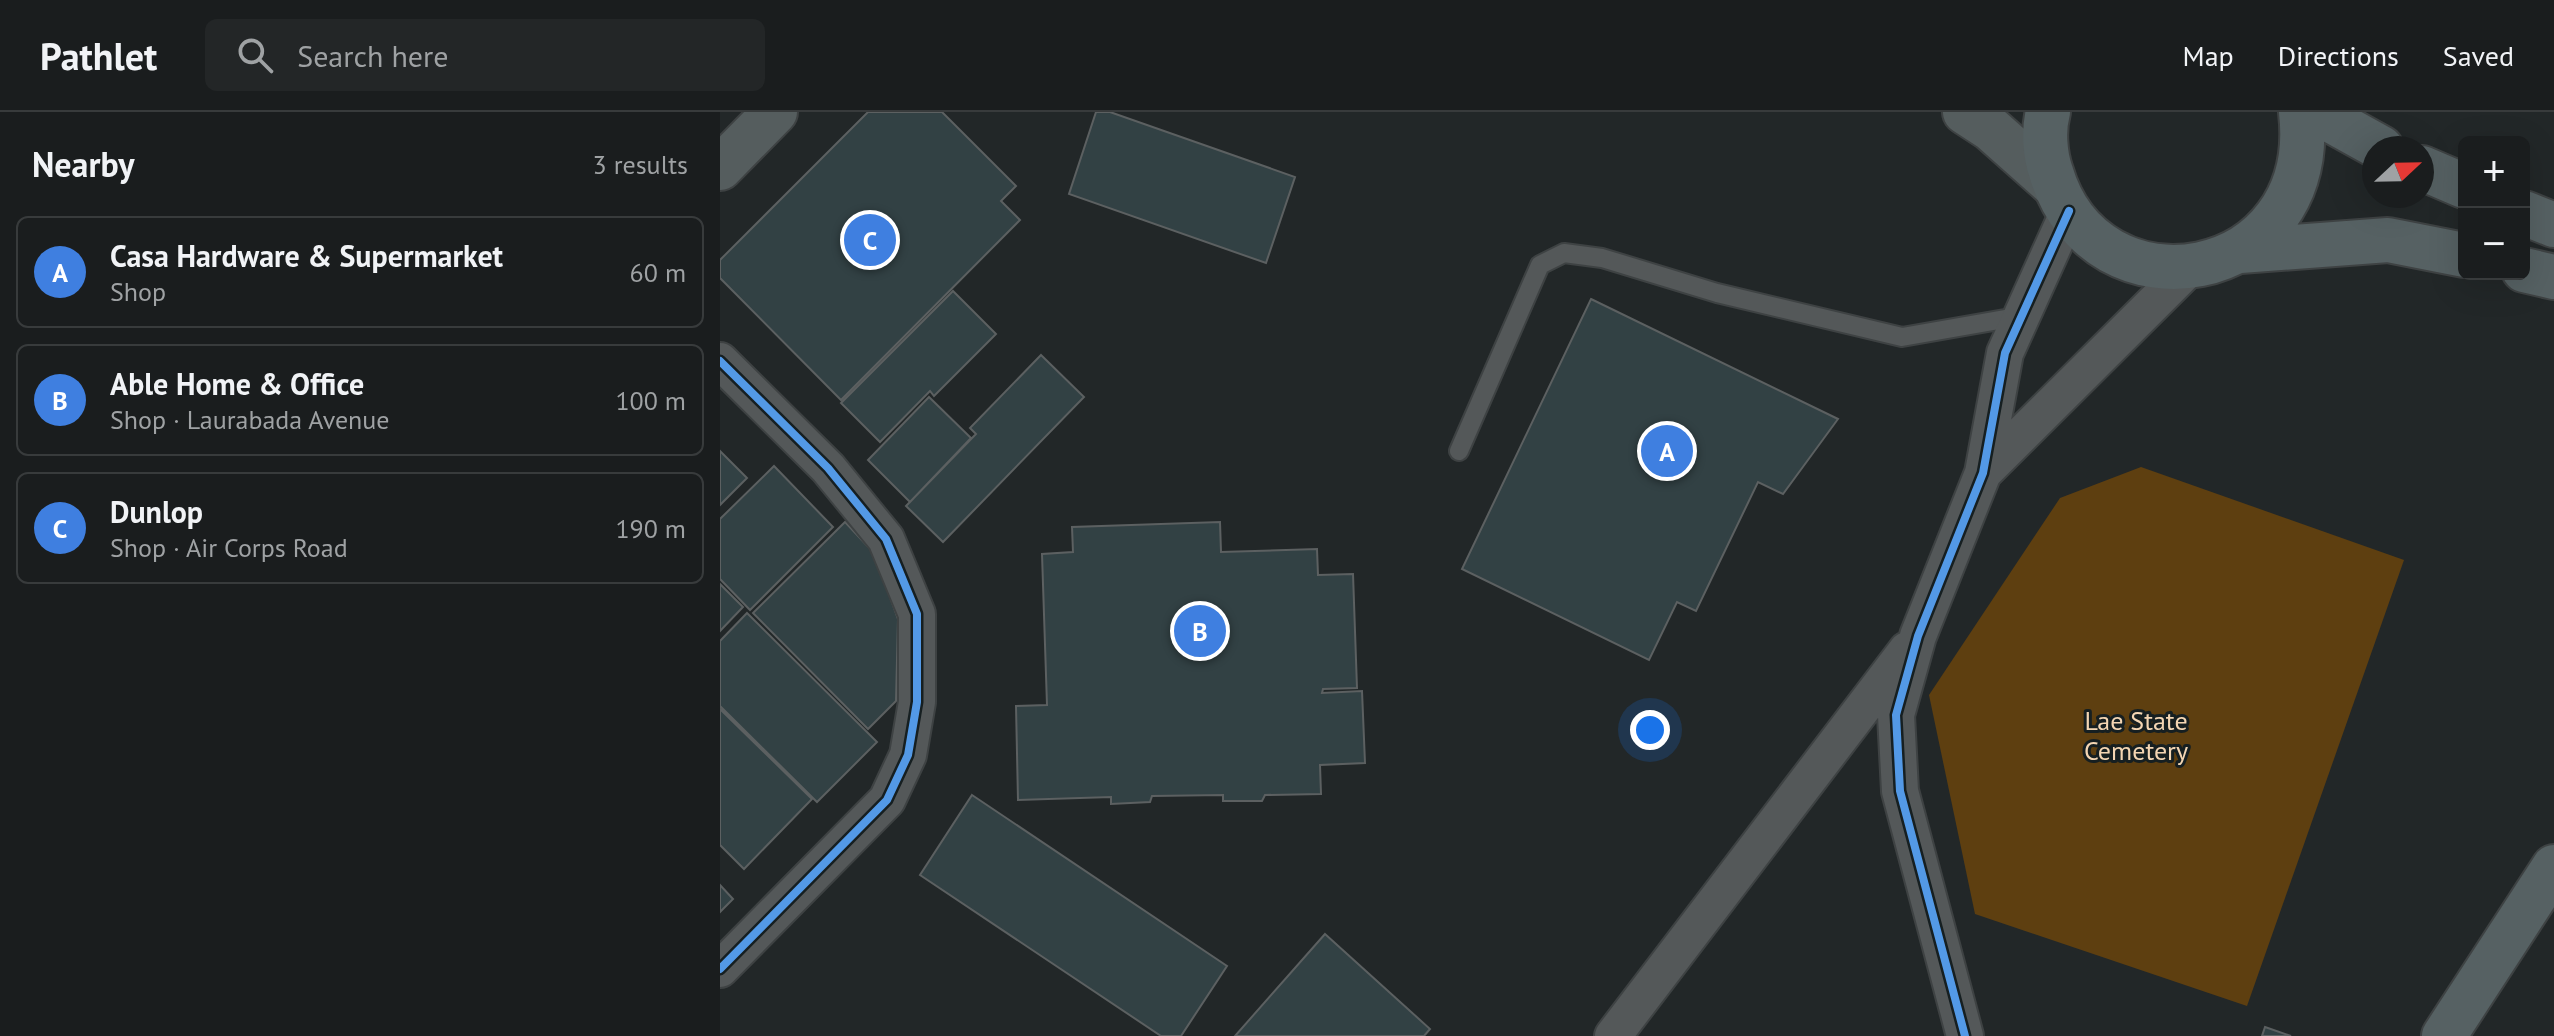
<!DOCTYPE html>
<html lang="en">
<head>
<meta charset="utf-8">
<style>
	:root { --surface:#1a1d1e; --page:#232627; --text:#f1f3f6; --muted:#9fa2a4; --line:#383b3c; --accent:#ea580c }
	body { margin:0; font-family:"PT Sans",sans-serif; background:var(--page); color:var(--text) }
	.controls { position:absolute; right:24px; top:24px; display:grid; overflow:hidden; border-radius:12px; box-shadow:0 8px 32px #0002 }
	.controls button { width:72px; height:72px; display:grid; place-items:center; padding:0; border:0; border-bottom:2px solid var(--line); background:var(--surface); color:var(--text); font:40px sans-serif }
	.compass { position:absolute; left:1642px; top:24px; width:72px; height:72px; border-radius:50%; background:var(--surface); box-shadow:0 8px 32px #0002; rotate:68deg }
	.you { position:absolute; left:930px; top:618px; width:28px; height:28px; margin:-20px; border:6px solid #fff; border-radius:50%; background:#1a73e8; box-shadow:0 0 0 12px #1a73e833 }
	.badge { display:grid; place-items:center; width:52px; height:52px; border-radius:50%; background:var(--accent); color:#fff; font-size:26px; font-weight:700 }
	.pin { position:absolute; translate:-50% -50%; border:4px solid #fff; box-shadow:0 2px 8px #0006 }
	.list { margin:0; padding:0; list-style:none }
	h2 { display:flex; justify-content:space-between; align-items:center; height:104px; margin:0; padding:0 32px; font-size:34px }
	h2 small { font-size:26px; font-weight:400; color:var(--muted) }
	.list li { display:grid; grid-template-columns:52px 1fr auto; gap:24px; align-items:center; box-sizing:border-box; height:112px; margin:0 16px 16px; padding:0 16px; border:2px solid var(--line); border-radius:12px }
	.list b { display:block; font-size:30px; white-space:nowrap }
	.list p { margin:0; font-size:26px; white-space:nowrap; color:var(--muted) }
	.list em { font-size:26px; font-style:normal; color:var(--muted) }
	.icon { flex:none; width:44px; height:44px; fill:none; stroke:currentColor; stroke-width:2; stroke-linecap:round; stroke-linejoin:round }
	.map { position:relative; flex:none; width:1834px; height:924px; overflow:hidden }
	header { display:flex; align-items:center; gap:48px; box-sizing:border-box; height:112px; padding:0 40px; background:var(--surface); border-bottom:2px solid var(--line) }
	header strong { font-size:38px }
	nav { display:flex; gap:44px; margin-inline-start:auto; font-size:28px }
	.search { width:560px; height:72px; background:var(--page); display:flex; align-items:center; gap:20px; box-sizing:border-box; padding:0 28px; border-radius:12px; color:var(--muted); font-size:30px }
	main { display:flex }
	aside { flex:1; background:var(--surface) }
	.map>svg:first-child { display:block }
</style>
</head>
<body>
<header>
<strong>Pathlet</strong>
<div class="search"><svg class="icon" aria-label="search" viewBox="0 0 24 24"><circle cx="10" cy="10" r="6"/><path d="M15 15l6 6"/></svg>Search here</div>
<nav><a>Map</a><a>Directions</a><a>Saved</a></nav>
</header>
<main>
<aside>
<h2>Nearby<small>3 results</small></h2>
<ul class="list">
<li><span class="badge" style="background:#3f7fe0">A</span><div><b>Casa Hardware &amp; Supermarket</b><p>Shop</p></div><em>60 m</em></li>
<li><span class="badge" style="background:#3f7fe0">B</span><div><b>Able Home &amp; Office</b><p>Shop · Laurabada Avenue</p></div><em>100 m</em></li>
<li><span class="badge" style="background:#3f7fe0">C</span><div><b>Dunlop</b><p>Shop · Air Corps Road</p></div><em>190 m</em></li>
</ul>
</aside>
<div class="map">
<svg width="1834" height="924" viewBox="0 0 1834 924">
	<rect width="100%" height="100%" fill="#222728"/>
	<!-- green -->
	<path fill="#5e3f10" d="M 1421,355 L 1684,448 L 1527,894 L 1255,802 L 1209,583 L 1340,386 Z"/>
	<!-- building -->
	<path fill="#324144" stroke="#5c6061" stroke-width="2" d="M 148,0 L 222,0 L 296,74 L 281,89 L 300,108 L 121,288 L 0,166 L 0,148 Z
		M 376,0 L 390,0 L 575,65 L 546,151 L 349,82 Z
		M 233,179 L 276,222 L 214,284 L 210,279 L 160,330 L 121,291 Z
		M 871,187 L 1118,307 L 1063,382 L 1038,370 L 976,499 L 957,490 L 929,548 L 742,457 Z
		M 321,243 L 364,285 L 223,430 L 186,394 L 256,322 L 250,316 Z
		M 209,285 L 251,326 L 190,390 L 148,348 Z
		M 0,339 L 27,366 L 0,393 Z
		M 54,354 L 113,415 L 30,498 L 0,467 L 0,407 Z
		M 125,410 L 154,441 L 178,507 L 176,589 L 148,617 L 33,501 Z
		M 500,410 L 501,440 L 597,437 L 598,463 L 633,462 L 637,576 L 603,577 L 602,581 L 642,579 L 645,651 L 600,653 L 601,682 L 545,683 L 542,689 L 503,689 L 503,683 L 432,684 L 430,690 L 391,692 L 391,685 L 298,688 L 296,594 L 327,593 L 322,442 L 353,440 L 352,415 Z
		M 0,472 L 23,495 L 0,519 Z
		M 27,501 L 157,630 L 97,690 L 0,594 L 0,529 Z
		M 0,597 L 92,687 L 24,757 L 0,733 Z
		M 252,683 L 507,854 L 461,924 L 441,924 L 200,763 Z
		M 0,773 L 13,787 L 0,800 Z
		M 605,822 L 710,917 L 704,924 L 515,924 Z
		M 1545,915 L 1571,924 L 1542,924 Z"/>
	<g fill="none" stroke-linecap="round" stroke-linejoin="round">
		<!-- lane casing -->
		<g stroke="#3e4243" stroke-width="22">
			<path id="lane" d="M 739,339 L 820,153 L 844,141 L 882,146 L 997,181 L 1182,225 L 1302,204"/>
		</g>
		<!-- street casing -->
		<g stroke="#3e4243" stroke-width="40">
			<path id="street" d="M 0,249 L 108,356 L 166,427 L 197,502 L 197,590 L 188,643 L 167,688 L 0,857
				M 1263,361 L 1471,154
				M 893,924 L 1187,538
				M 1245,924 L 1180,679 L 1176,603 L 1198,524 L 1263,361 L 1285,241 L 1349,99"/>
		</g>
		<!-- secondary casing -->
		<g stroke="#3e4243" stroke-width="48">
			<path id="secondary" d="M 1245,0 L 1271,17 L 1334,73
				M 0,56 L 55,0"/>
		</g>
		<!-- primary casing -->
		<g stroke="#3e4243" stroke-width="48">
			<path id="primary" d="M 1328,0 C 1323,18 1325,43 1331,60 C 1375,211 1601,175 1581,0
				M 1596,0 L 1661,36
				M 1702,56 L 1744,74
				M 1804,101 L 1834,113
				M 1520,139 L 1668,128 L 1744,143
				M 1804,158 L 1834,165
				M 1724,924 L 1834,755"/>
		</g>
		<!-- lane -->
		<use href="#lane" stroke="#545859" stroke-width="18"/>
		<!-- street -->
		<use href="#street" stroke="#545859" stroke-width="36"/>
		<!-- secondary -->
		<use href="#secondary" stroke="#555d5e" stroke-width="44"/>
		<!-- primary -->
		<use href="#primary" stroke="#566163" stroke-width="44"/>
		<!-- cycleway casing -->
		<g stroke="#161f21" stroke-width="13">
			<path id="cycleway" d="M 0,249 L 108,356 L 166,427 L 197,502 L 197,590 L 188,643 L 167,688 L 0,857
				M 1245,924 L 1180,679 L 1176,603 L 1198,524 L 1263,361 L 1285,241 L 1349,99"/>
		</g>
		<!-- cycleway -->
		<use href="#cycleway" stroke="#5399e6" stroke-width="8"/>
	</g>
	<g text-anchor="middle" stroke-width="6" stroke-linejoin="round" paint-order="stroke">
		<!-- park labels -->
		<g font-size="26" fill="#f4d6b3" stroke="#161f21">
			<text x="1416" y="618">Lae State<tspan x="1416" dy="30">Cemetery</tspan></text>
		</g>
	</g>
</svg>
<div class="controls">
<button>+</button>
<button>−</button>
</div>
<svg class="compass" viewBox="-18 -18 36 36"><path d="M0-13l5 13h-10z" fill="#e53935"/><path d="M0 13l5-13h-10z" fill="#9fa2a4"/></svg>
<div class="you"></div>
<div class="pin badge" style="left:947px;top:339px;background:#3f7fe0">A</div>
<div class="pin badge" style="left:480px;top:519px;background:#3f7fe0">B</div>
<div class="pin badge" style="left:150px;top:128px;background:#3f7fe0">C</div>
</div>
</main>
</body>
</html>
